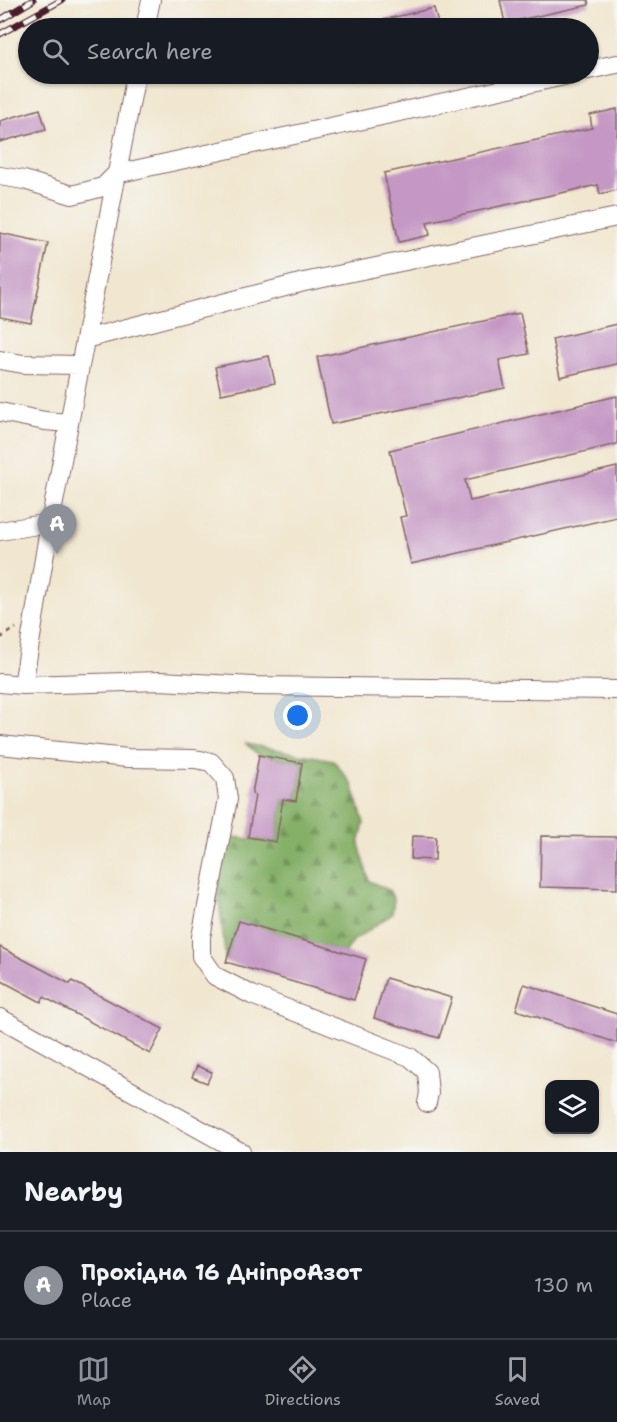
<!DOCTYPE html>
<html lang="en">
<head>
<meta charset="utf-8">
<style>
	:root { --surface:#171b24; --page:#242831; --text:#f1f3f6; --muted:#9ea1a6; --line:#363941; --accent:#8c9099 }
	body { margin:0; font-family:"Shantell Sans",sans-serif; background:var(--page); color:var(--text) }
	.controls { position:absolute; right:18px; bottom:18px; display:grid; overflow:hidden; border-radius:12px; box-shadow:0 2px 4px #0004 }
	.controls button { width:54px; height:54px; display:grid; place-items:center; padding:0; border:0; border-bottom:2px solid var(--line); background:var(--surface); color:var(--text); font:30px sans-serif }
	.you { position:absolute; left:298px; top:716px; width:21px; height:21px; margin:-15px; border:4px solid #fff; border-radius:50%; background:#1a73e8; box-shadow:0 0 0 9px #1a73e833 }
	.badge { display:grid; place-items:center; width:39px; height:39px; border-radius:50%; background:var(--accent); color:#fff; font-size:20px; font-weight:700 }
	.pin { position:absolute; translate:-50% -50px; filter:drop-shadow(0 2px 3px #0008) }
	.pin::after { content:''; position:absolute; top:32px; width:21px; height:18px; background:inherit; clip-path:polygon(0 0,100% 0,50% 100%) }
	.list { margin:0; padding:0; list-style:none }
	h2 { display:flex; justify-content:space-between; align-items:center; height:78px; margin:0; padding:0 24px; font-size:26px }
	h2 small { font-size:20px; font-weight:400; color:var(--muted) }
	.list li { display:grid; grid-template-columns:39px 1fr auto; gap:18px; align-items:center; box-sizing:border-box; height:108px; padding:0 24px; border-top:2px solid var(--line) }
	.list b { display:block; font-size:22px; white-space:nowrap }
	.list p { margin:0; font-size:20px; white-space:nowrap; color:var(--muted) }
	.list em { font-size:20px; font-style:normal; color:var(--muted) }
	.icon { flex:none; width:33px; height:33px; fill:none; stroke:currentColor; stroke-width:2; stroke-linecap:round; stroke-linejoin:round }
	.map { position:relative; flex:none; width:617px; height:1152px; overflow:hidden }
	.search { position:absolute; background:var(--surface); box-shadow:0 2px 4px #0004; left:18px; right:18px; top:18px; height:66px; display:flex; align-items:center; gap:15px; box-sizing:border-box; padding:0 21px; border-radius:33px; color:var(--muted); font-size:22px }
	.sheet { height:186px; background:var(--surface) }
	nav { display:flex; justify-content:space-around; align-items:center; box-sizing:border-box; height:84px; border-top:2px solid var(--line); background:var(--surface); font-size:16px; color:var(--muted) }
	nav a { display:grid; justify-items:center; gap:3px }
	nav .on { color:var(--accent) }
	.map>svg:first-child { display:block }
</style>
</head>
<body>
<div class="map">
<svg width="617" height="1152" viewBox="0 0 617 1152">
	<defs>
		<pattern id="forest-firs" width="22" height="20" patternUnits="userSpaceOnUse" patternTransform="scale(1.5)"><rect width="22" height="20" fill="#85b067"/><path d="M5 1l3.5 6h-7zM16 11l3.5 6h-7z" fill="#6f8f55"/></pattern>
	</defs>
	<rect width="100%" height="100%" fill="#f6f6f2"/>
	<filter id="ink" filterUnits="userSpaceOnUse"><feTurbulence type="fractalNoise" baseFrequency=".0167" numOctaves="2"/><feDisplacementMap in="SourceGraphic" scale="12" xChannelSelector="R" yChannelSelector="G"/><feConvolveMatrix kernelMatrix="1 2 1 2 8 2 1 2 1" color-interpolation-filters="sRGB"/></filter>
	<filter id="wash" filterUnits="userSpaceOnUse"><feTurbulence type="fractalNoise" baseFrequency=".008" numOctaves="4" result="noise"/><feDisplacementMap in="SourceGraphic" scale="24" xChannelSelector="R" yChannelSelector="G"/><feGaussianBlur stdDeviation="1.35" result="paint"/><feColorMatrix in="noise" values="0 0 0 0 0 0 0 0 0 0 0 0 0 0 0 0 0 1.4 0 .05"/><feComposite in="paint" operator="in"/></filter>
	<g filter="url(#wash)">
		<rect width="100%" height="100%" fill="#f1e7d0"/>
		<!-- forest -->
		<path fill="url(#forest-firs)" stroke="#686849" stroke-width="1.5" d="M 246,744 L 333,760 L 352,784 L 364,823 L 359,844 L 369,881 L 389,890 L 394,900 L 392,914 L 353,941 L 345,953 L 239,922 L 226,962 L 218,889 L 221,860 L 234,837 L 276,842 L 283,799 L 296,801 L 302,763 L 259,755 Z"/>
		<g id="blocks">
			<!-- building -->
			<path fill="#c497c4" d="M 500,0 L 588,0 L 589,5 L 505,23 Z
				M 434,8 L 439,28 L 365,28 L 365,24 Z
				M 40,109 L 46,129 L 0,142 L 0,121 Z
				M 617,109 L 617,190 L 600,194 L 598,185 L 427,222 L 430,235 L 399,242 L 384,173 L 592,128 L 590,115 Z
				M 0,233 L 48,243 L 31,323 L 0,317 Z
				M 520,313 L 529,354 L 499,360 L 505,388 L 331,424 L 317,357 Z
				M 617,324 L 617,364 L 560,377 L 552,339 Z
				M 269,356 L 275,383 L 221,394 L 215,367 Z
				M 617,396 L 617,444 L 465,480 L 470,501 L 617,467 L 617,517 L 411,564 L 400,517 L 406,516 L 390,450 Z
				M 259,755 L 302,763 L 296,801 L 283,799 L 276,842 L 248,837 L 255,795 L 252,794 Z
				M 412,836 L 436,837 L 435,860 L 411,859 Z
				M 541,836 L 617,837 L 617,889 L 540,887 Z
				M 239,921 L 366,959 L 354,1000 L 226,962 Z
				M 0,947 L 70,984 L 72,981 L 163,1029 L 150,1054 L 44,997 L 41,1002 L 0,980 Z
				M 386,978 L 452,998 L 439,1038 L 374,1018 Z
				M 524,984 L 617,1014 L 617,1043 L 516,1010 Z
				M 197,1066 L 212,1072 L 207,1083 L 192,1077 Z"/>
		</g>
	</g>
	<g filter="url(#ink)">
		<use href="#blocks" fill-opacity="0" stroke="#846565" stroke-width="1.5"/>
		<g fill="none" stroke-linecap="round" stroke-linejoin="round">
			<!-- minor casing -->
			<g stroke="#846565" stroke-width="20">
				<path id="minor" d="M 145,28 L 151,0
					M 588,70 L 617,64
					M 0,176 L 24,180 L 72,195 L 103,187 L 116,174 L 573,74
					M 85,339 L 304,282 L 617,217
					M 0,360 L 23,364 L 80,365
					M 0,412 L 45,421 L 69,423
					M 0,531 L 50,523
					M 0,683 L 23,685 L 160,681 L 253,686 L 617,690
					M 23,685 L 50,523 L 136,74
					M 0,745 L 128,758 L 195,759 L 211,762 L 225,778 L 228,799 L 201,937 L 201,956 L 215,976 L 252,995 L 410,1057 L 427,1072 L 429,1093 L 427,1103
					M 0,1018 L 241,1152"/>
			</g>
			<!-- path -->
			<path stroke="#846565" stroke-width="3" stroke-dasharray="4.5 4.5" stroke-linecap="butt" d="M 0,638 L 16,628"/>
			<!-- minor -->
			<use href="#minor" stroke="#fff" stroke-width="18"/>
			<!-- rail casing -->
			<g stroke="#4a1f2b" stroke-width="7">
				<path id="rail" d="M 0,20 L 33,0
					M 0,34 L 62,0"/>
			</g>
			<!-- rail -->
			<use href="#rail" stroke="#f6f6f2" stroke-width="4.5" stroke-dasharray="14" stroke-linecap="butt"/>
		</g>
	</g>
</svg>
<div class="controls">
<button><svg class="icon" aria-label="layers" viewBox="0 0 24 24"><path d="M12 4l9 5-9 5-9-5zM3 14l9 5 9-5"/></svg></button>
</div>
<div class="you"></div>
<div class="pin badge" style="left:57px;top:554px">A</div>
<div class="search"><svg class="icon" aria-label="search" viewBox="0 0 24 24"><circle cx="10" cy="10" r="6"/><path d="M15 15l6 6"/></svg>Search here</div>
</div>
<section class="sheet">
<h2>Nearby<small></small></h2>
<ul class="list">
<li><span class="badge">A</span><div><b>Прохідна 16 ДніпроАзот</b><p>Place</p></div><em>130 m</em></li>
</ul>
</section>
<nav>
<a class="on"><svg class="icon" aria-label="map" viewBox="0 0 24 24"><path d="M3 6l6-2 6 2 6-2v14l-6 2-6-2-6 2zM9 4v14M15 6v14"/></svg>Map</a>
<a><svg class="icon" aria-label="directions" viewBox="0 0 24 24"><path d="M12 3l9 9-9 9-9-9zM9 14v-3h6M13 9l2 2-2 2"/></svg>Directions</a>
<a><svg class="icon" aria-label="saved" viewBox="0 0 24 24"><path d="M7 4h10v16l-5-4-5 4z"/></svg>Saved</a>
</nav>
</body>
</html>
